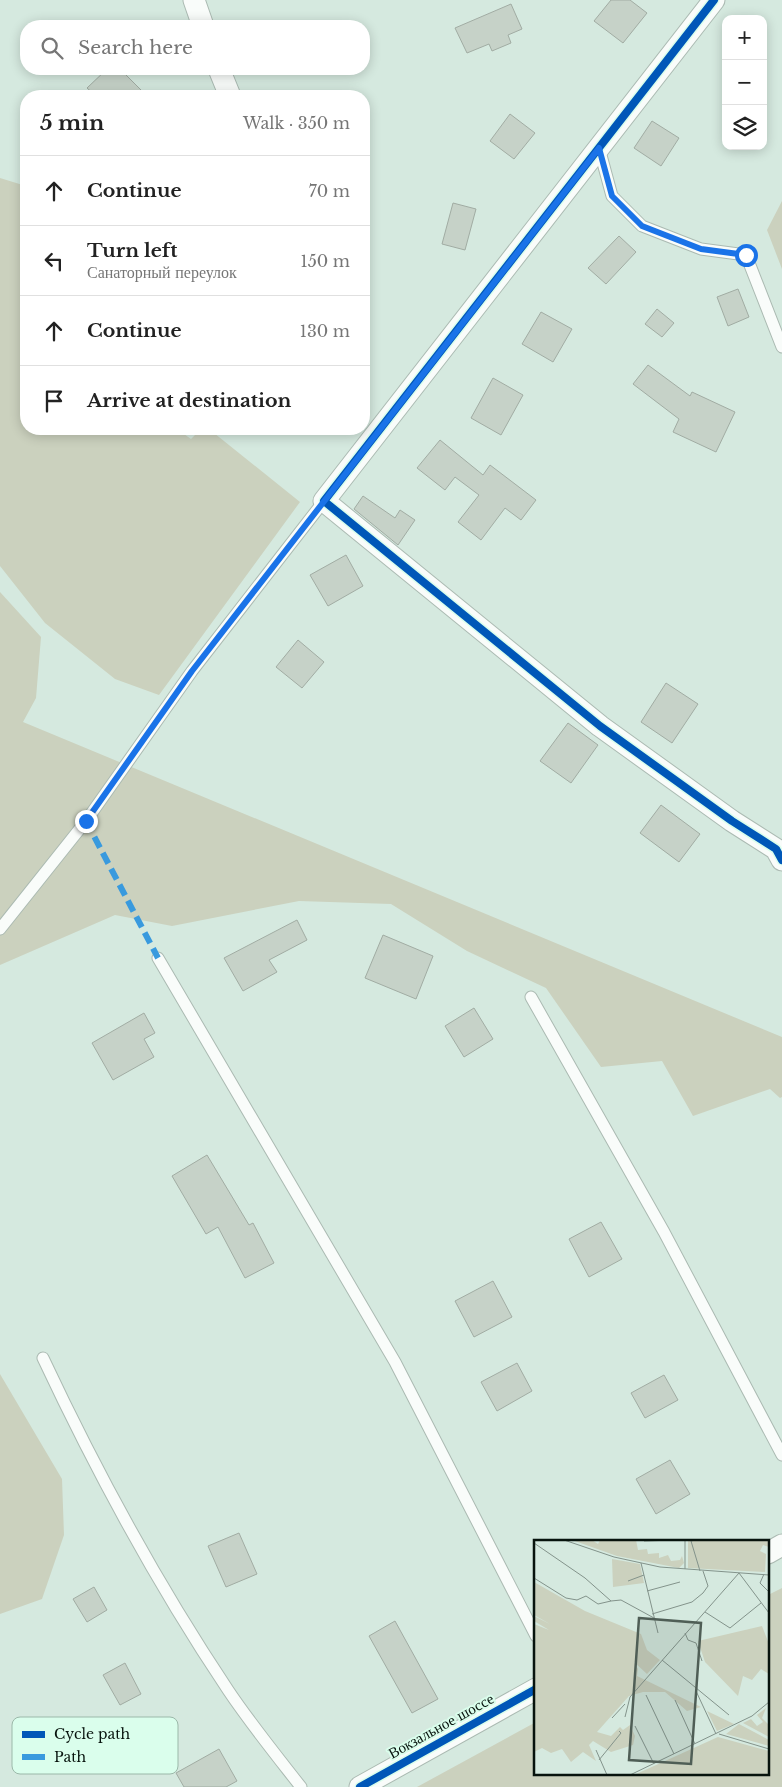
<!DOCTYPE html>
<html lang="en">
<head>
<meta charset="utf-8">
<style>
	:root { --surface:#fff; --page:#f6f6f6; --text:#222; --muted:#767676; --line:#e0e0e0 }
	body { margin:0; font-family:"Libre Baskerville",serif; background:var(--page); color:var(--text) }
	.controls { position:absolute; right:15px; top:15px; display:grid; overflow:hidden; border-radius:10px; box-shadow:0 2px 12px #0003 }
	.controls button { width:45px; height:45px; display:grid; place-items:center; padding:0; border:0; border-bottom:1px solid var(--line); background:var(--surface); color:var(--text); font:25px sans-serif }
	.stop { position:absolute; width:15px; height:15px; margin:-11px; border:4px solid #1a73e8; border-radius:50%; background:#fff }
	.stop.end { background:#1a73e8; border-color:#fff; box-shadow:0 1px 5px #0008 }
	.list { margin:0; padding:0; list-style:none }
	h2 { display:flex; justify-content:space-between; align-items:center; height:65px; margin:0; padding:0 20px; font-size:21px }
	h2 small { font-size:16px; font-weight:400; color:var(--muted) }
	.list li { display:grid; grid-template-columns:32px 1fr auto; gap:15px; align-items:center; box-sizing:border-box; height:70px; padding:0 20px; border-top:1px solid var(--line) }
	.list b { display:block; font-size:19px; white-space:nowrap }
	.list p { margin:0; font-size:16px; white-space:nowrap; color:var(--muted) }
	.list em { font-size:16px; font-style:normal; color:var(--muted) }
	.icon { flex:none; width:28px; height:28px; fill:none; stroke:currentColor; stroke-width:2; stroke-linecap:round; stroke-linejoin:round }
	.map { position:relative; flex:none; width:782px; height:1787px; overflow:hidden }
	.search { position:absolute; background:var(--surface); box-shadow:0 2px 12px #0003; left:20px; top:20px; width:350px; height:55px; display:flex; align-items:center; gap:12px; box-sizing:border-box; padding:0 18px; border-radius:20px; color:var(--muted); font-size:19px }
	.panel { position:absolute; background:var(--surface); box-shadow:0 2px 12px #0003; left:20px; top:90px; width:350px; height:345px; border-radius:20px }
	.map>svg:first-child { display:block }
</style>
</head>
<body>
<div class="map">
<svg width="782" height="1787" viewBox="0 0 782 1787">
	<rect width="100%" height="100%" fill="#d5e9df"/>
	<!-- green -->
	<path fill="#cbd1be" d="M 0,178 L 26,186 L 26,429 L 177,429 L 191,439 L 201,429 L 209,429 L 300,502 L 159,695 L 115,679 L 45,623 L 0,566 Z
		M 782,201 L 782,269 L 767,230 Z
		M 0,592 L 41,637 L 36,698 L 23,722 L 782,1037 L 782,1097 L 780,1098 L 770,1089 L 693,1116 L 662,1061 L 601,1067 L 546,988 L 467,951 L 391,904 L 299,901 L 172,926 L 115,915 L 0,965 Z
		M 0,1374 L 62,1479 L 64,1535 L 42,1599 L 0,1614 Z
		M 782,1588 L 782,1787 L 417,1787 L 536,1722 L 536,1773 L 768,1773 L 768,1595 Z"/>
	<!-- building -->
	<path fill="#c6d2c8" stroke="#a1aca3" d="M 611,0 L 630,0 L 647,13 L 623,43 L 594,21 Z
		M 511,4 L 522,29 L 508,35 L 511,43 L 492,51 L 489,44 L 467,53 L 455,28 Z
		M 107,69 L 120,69 L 147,96 L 96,96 L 87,88 Z
		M 510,114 L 535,133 L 514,159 L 490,141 Z
		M 652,121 L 679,138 L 661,166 L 634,148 Z
		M 453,203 L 476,209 L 465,250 L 442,244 Z
		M 619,236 L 636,252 L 606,284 L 588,268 Z
		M 738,289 L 749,317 L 728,326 L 717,297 Z
		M 657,309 L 674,323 L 662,337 L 645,324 Z
		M 541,312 L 572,329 L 553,362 L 522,344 Z
		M 648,365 L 690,396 L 692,392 L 735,412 L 716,452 L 673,432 L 679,419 L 633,384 Z
		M 493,378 L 523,395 L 501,435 L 471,418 Z
		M 440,440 L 483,475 L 490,465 L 536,500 L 521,520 L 505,508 L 481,540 L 458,522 L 479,495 L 455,477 L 445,490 L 417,468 Z
		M 363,496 L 395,518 L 400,510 L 415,520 L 398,545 L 354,509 Z
		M 346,555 L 363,586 L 328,606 L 310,575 Z
		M 298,640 L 324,662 L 302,688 L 276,667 Z
		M 666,683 L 698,704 L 672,743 L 641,722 Z
		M 568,723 L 598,745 L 571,783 L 540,761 Z
		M 661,805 L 700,834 L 679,862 L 640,833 Z
		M 297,920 L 307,940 L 269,960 L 277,972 L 243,991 L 224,958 Z
		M 383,935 L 433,956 L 416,999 L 365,978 Z
		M 474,1008 L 493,1039 L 464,1057 L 445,1026 Z
		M 144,1013 L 155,1033 L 144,1039 L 154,1057 L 113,1080 L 92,1043 Z
		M 207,1155 L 249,1225 L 253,1223 L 274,1263 L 245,1278 L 218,1227 L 206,1234 L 172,1176 Z
		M 601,1222 L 622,1259 L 589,1277 L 569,1239 Z
		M 493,1281 L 512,1317 L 474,1337 L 455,1301 Z
		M 517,1363 L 532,1391 L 497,1411 L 481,1382 Z
		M 664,1375 L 678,1400 L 645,1418 L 631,1393 Z
		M 670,1460 L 690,1494 L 656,1514 L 636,1479 Z
		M 239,1533 L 257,1574 L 226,1587 L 208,1546 Z
		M 94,1587 L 107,1610 L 87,1622 L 73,1599 Z
		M 395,1621 L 438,1699 L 412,1713 L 369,1636 Z
		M 125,1663 L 141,1694 L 120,1705 L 103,1675 Z
		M 219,1749 L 237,1781 L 226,1787 L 184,1787 L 176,1773 Z"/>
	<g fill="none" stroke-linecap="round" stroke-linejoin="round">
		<!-- lane casing -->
		<g stroke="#abbab2" stroke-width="13">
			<path id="lane" d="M 599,148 L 612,196 L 642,226 L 701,249 L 746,255 L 782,347
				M 0,929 L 86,821 L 192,671 L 324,501
				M 158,958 L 395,1362 L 536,1636
				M 531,997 L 664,1232 L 782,1455
				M 43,1358 C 97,1473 157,1584 228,1690 C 250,1723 276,1755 301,1787"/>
		</g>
		<!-- street casing -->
		<g stroke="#abbab2" stroke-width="23">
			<path id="street" d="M 194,0 L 203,26
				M 714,0 L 324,501 L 600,726 L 732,821 L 776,849 L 782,860
				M 219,69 L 230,96
				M 768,1553 L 782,1545
				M 360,1787 L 536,1689"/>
		</g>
		<!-- lane -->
		<use href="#lane" stroke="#f9fcfa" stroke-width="11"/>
		<!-- street -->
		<use href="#street" stroke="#f9fcfa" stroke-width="21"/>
		<!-- quiet -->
		<path stroke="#399ade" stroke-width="6" stroke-dasharray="12 6" stroke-linecap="butt" d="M 86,821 L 158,958"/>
		<!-- cycleway casing -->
		<g stroke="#dafeec" stroke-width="11">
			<path id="cycleway" d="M 714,0 L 324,501 L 600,726 L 732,821 L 776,849 L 782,860
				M 360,1787 L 536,1689"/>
		</g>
		<!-- cycleway -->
		<use href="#cycleway" stroke="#0057b8" stroke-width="8"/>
	</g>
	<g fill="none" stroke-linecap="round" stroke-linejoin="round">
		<!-- route -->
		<path stroke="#1a73e8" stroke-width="6" d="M 86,821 L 192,671 L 599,148 L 612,196 L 642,226 L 701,249 L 746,255"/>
	</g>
	<g text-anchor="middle" stroke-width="4" stroke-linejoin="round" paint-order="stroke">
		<!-- street labels -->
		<g font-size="15" fill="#07130d" stroke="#dafeec">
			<text transform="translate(441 1726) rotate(-29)" y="5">Вокзальное шоссе</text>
		</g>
	</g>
	<!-- overview -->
	<g transform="translate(534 1540)">
		<rect width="235" height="235" fill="#d5e9df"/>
		<path d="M 38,0 L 58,0 L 64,4 L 66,0 L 102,0 L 104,10 L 113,9 L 114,14 L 125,13 L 125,18 L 134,15 L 137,21 L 146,20 L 148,16 L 150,23 L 145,28 L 83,16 ZM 154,0 L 235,0 L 235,7 L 229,5 L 226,11 L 232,14 L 231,32 L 154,28 ZM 78,19 L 106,24 L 110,43 L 79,47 ZM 0,42 L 51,71 L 107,94 L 113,110 L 126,120 L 113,134 L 100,122 L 104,129 L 103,136 L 167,167 L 153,171 L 131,152 L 109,152 L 95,156 L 63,192 L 77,196 L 86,187 L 89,190 L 96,185 L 101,196 L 99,205 L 77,212 L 59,201 L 55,205 L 62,221 L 49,212 L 37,222 L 28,209 L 17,213 L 8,208 L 0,212 L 0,84 L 15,90 L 0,81 L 0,76 L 16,84 L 0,75 ZM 228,86 L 235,104 L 235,134 L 227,129 L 218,140 L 209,136 L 204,156 L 171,122 L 164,101 ZM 232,168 L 228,178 L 235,185 L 235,197 L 209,183 L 217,179 L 223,186 L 229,182 L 223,175 ZM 173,171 L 200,184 L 183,191 ZM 205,184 L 235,200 L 235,206 L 192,194 ZM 184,197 L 235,211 L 235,235 L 100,235 Z" fill="#cbd1be"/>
		<path fill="none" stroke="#83938b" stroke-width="1" d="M 30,0 L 80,17 L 126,27 L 235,35M 151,0 L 151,29M 161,0 L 157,1 L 166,31M 110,1 L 140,0M 0,3 L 51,38 L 77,61 L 87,60 L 120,78M 107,23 L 124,93M 230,34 L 226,43 L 235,52M 0,38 L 32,58 L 43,60 L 52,56 L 64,64 L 77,61M 94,41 L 110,35M 113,51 L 146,42M 171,72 L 196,88 L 227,63M 118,74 L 158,62 L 169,53 L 174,46 L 169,31M 151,93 L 154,100 L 162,103 L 168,121M 128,120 L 195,175M 162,151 L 182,194M 112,155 L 140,214M 141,160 L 161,204M 91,177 L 96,157 L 205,33 L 235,73M 78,178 L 91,164M 101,186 L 120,224M 185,194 L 235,209M 62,210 L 73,235M 65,220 L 87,193 L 85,191M 96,235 L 218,176 L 235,162"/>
		<path fill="#4f5e56" fill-opacity="0.15" stroke="#4f5e56" stroke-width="2.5" d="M 105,78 L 167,83 L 157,224 L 95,220 Z"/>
		<rect width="235" height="235" fill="none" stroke="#07130d" stroke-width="2.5"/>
	</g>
	<!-- legend -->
	<rect x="12" y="1717" width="166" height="57" rx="8" fill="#dafeec" stroke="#9bb8a9" stroke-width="1"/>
	<rect x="22" y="1731" width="23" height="7" fill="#0057b8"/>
	<rect x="22" y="1754" width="23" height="6" fill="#399ade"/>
	<g font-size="14" fill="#07130d">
		<text x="54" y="1739">Cycle path</text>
		<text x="54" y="1762">Path</text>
	</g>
</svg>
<div class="controls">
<button>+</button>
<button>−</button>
<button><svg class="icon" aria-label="layers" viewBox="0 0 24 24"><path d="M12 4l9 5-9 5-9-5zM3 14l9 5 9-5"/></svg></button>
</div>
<div class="stop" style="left:746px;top:255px"></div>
<div class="stop end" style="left:86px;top:821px"></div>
<div class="search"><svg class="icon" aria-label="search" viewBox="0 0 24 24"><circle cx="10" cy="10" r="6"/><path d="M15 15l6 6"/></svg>Search here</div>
<section class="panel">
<h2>5 min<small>Walk · 350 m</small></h2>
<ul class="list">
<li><svg class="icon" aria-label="ahead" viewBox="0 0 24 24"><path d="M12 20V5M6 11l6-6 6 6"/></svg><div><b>Continue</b></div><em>70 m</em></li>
<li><svg class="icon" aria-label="left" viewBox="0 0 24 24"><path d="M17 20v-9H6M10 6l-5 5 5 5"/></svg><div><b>Turn left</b><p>Санаторный переулок</p></div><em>150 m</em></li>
<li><svg class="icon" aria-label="ahead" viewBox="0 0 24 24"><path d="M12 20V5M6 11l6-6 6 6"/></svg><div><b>Continue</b></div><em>130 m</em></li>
<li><svg class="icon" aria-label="arrive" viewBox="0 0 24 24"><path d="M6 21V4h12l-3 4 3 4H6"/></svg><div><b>Arrive at destination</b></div></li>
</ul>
</section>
</div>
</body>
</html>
